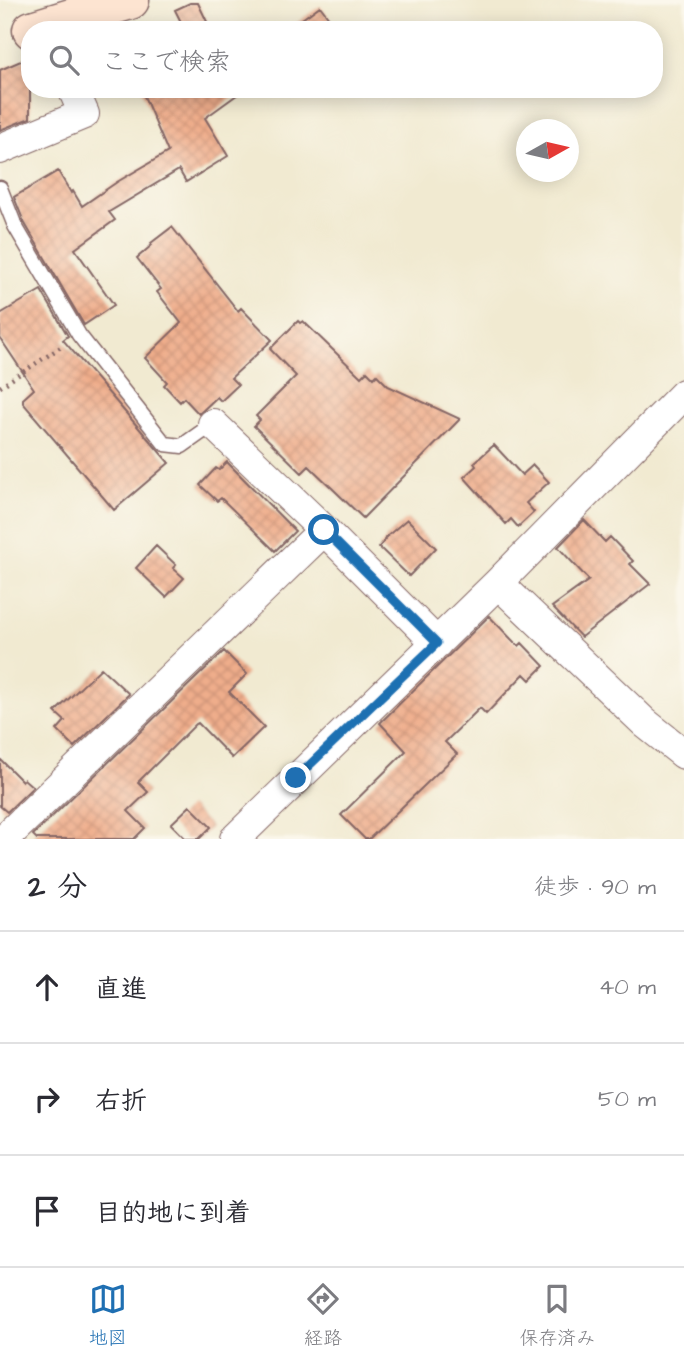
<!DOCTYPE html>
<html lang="ja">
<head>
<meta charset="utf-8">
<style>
	:root { --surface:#fff; --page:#f2f2f3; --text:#2b2b33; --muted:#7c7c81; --line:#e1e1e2; --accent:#1f6fb2 }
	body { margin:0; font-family:"Architects Daughter","Klee One",sans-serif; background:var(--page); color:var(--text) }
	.compass { position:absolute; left:516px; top:119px; width:63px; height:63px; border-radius:50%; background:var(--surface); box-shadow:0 4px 18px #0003; rotate:82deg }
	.stop { position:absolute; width:21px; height:21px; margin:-16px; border:5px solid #1f6fb2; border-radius:50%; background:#fff }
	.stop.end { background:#1f6fb2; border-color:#fff; box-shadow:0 2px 7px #0008 }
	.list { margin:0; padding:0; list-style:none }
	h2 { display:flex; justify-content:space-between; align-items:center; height:91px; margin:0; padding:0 28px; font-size:30px }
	h2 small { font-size:23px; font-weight:400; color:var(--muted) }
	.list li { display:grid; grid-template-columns:46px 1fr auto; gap:21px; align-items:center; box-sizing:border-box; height:112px; padding:0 28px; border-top:2px solid var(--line) }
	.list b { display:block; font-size:26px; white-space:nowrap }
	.list em { font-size:23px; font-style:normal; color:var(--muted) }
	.icon { flex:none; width:38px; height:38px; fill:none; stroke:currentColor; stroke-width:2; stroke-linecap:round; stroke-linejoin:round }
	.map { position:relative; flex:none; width:684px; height:839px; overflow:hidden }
	.search { position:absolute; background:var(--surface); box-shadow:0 4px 18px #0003; left:21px; right:21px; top:21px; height:77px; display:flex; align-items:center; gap:18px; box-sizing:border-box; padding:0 24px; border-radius:28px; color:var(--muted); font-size:26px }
	.sheet { height:427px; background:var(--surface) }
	nav { display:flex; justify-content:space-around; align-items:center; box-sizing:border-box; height:98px; border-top:2px solid var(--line); background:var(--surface); font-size:19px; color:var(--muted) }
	nav a { display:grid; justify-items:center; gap:4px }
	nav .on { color:var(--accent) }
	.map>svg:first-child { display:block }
</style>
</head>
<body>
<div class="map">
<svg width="684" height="839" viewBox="0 0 684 839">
	<defs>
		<pattern id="building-cross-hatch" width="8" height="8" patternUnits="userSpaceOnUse" patternTransform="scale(1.75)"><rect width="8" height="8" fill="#efad8b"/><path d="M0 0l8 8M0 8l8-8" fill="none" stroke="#ce9478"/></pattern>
	</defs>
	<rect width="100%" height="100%" fill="#fbf7ec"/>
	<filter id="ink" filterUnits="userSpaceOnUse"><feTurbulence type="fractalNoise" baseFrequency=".0143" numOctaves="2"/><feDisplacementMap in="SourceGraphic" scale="14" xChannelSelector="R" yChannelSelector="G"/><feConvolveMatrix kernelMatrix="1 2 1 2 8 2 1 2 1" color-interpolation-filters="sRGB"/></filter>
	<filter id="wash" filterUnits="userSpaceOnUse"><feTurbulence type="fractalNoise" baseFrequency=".00686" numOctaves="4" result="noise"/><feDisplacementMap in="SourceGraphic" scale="28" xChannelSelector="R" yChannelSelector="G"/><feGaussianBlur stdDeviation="1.57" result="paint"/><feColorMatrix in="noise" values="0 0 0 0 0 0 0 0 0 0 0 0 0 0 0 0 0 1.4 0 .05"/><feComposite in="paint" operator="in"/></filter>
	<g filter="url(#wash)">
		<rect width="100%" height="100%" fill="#f1ead1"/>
		<g id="blocks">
			<!-- building -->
			<path fill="url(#building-cross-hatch)" d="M 190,3 L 198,3 L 211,30 L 185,30 L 175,10 Z
				M 320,6 L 338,30 L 287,30 Z
				M 30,57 L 30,118 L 0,130 L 0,70 Z
				M 141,89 L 245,89 L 205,118 L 228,156 L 186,182 L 179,170 L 109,212 L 115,220 L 75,249 L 114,305 L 84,325 L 24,222 L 14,197 L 58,171 L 71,193 L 73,191 L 82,206 L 117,182 L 168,152 Z
				M 172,227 L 238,311 L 241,308 L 272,340 L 231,378 L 238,385 L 221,401 L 217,397 L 199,414 L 184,398 L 180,402 L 164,385 L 167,382 L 145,358 L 181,323 L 157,292 L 161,289 L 137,258 L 152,245 L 151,243 Z
				M 41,290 L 68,336 L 63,340 L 169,463 L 114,510 L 23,403 L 23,399 L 34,389 L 0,338 L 0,314 Z
				M 298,321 L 300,323 L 303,321 L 361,377 L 367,371 L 374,378 L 377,375 L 388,386 L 460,419 L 363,518 L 309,466 L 302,473 L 254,426 L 260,420 L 256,416 L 296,376 L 270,349 Z
				M 494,445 L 522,475 L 533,465 L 549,482 L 526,503 L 534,512 L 518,527 L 511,519 L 506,524 L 464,477 L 476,466 L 474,463 Z
				M 227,462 L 295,531 L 275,551 L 221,498 L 217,501 L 200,485 L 216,468 L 219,470 Z
				M 407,519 L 436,548 L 409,576 L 379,547 L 386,539 L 385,538 Z
				M 584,520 L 605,542 L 610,537 L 633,561 L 630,564 L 650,584 L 581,637 L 552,607 L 589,580 L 558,547 Z
				M 156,546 L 176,565 L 173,568 L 184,578 L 166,597 L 136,568 Z
				M 489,616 L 515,643 L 519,646 L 522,643 L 544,666 L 530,680 L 524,674 L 486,714 L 480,708 L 445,742 L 457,754 L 369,839 L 365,839 L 341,815 L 406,751 L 380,723 Z
				M 224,651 L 247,674 L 229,692 L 264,727 L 232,758 L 198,723 L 196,724 L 138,782 L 148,792 L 128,811 L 145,828 L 134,839 L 37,839 L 33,835 Z
				M 101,668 L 129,694 L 74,747 L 57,730 L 65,721 L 55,712 Z
				M 0,759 L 22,781 L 24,779 L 33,787 L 7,812 L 0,806 Z
				M 190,806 L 211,827 L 199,839 L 186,839 L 171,824 Z"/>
		</g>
	</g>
	<g filter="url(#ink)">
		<use href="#blocks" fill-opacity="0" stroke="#846665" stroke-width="2"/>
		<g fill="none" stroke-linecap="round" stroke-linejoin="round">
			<!-- lane casing -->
			<g stroke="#846665" stroke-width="17">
				<path id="lane" d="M 0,188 L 15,226 L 79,335 L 165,444 L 182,446 L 213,424"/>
			</g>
			<!-- street casing -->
			<g stroke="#846665" stroke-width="32">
				<path id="street" d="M 0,149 L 84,114 L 73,89
					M 213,424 L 324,530 L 437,643
					M 498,583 L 645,723 L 684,754
					M 4,839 L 324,530
					M 235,839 L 498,583 L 684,394"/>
			</g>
			<!-- secondary casing -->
			<g stroke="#846665" stroke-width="41">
				<path id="secondary" d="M 32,30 L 130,0"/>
			</g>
			<!-- path -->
			<path stroke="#846665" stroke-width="4.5" stroke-dasharray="2 5" stroke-linecap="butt" d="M 0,387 L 64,345"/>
			<!-- lane -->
			<use href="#lane" stroke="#fff" stroke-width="14"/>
			<!-- street -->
			<use href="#street" stroke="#fff" stroke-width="30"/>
			<!-- secondary -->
			<use href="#secondary" stroke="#fde4d1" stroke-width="38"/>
		</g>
	</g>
	<g fill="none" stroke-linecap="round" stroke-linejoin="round" filter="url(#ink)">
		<!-- route -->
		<path stroke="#1f6fb2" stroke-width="9" d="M 296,778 L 437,643 L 324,530"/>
	</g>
</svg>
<svg class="compass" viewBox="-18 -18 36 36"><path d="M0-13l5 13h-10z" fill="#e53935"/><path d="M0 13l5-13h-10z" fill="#7c7c81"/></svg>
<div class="stop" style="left:324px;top:530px"></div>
<div class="stop end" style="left:296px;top:778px"></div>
<div class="search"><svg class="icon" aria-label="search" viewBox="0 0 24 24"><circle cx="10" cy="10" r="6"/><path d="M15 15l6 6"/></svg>ここで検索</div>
</div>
<section class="sheet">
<h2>2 分<small>徒歩 · 90 m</small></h2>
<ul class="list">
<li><svg class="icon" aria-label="ahead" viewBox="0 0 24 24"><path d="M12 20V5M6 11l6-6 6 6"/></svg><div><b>直進</b></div><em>40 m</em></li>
<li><svg class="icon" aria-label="right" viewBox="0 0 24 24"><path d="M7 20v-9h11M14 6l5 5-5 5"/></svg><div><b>右折</b></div><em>50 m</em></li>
<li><svg class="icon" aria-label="arrive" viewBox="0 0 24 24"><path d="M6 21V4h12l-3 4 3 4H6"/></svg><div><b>目的地に到着</b></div></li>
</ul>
</section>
<nav>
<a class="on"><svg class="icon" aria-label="map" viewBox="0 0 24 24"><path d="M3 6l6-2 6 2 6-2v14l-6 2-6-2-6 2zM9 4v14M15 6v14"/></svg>地図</a>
<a><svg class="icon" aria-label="directions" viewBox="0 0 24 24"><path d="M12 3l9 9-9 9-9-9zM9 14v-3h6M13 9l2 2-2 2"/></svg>経路</a>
<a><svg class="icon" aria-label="saved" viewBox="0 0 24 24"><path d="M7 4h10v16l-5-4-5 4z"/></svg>保存済み</a>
</nav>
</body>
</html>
